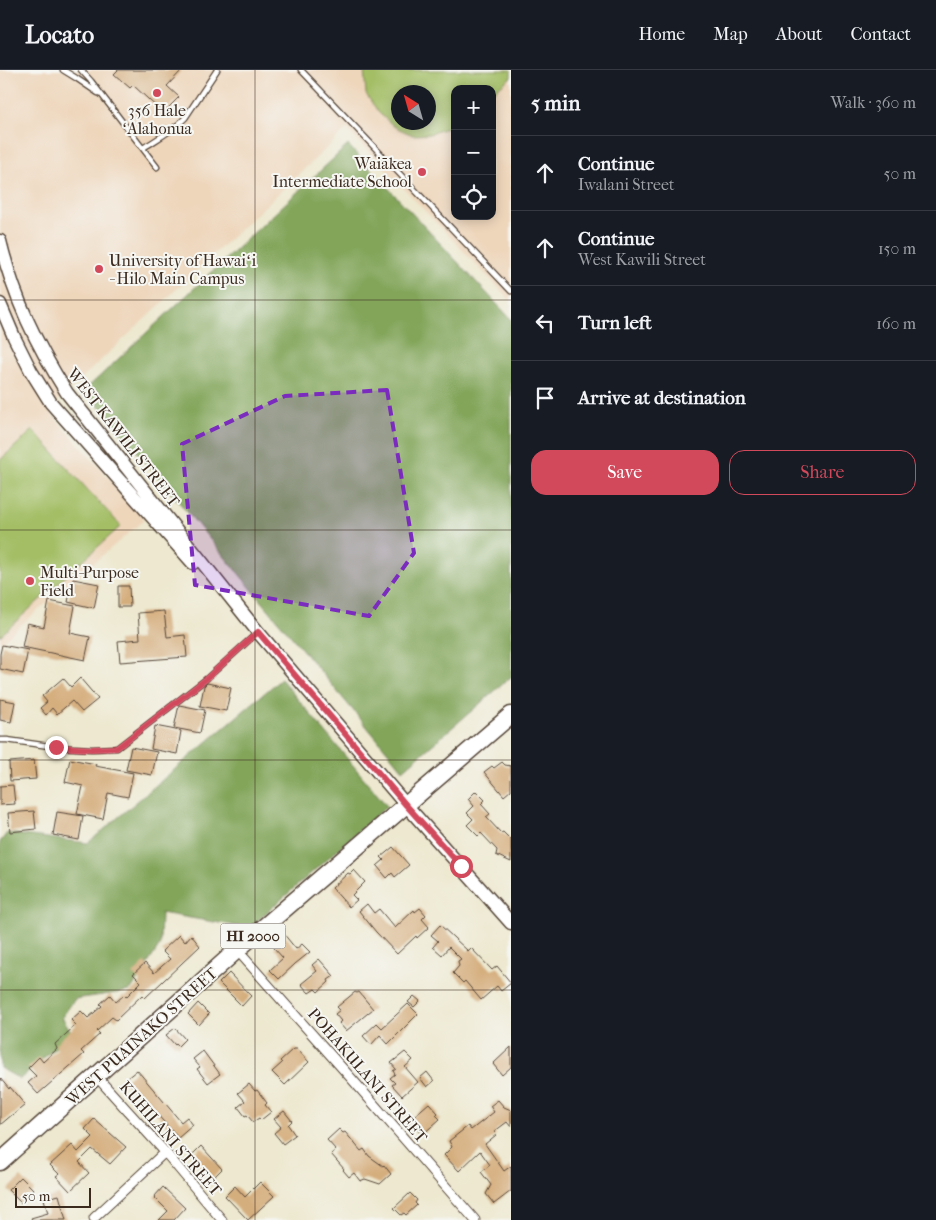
<!DOCTYPE html>
<html lang="en">
<head>
<meta charset="utf-8">
<style>
	:root { --surface:#171b24; --page:#20242c; --text:#f1f3f6; --muted:#9ea1a6; --line:#363941; --accent:#d1495b }
	body { margin:0; font-family:"IM FELL French Canon",serif; background:var(--page); color:var(--text) }
	.controls { position:absolute; right:15px; top:15px; display:grid; overflow:hidden; border-radius:10px; box-shadow:0 2px 12px #0003 }
	.controls button { width:45px; height:45px; display:grid; place-items:center; padding:0; border:0; border-bottom:1px solid var(--line); background:var(--surface); color:var(--text); font:25px sans-serif }
	.compass { position:absolute; left:391px; top:15px; width:45px; height:45px; border-radius:50%; background:var(--surface); box-shadow:0 2px 12px #0003; rotate:323deg }
	.scale { position:absolute; left:15px; bottom:12px; width:76px; box-sizing:border-box; padding-left:5px; border:2px solid #3b2a1e; border-top:0; font-size:14px; line-height:18px; white-space:nowrap; color:#3b2a1e; -webkit-text-stroke:4px #f6f6f2; paint-order:stroke }
	.stop { position:absolute; width:15px; height:15px; margin:-11px; border:4px solid #d1495b; border-radius:50%; background:#fff }
	.stop.end { background:#d1495b; border-color:#fff; box-shadow:0 1px 5px #0008 }
	.list { margin:0; padding:0; list-style:none }
	h2 { display:flex; justify-content:space-between; align-items:center; height:65px; margin:0; padding:0 20px; font-size:21px }
	h2 small { font-size:16px; font-weight:400; color:var(--muted) }
	.list li { display:grid; grid-template-columns:32px 1fr auto; gap:15px; align-items:center; box-sizing:border-box; height:75px; padding:0 20px; border-top:1px solid var(--line) }
	.list b { display:block; font-size:19px; white-space:nowrap }
	.list p { margin:0; font-size:16px; white-space:nowrap; color:var(--muted) }
	.list em { font-size:16px; font-style:normal; color:var(--muted) }
	.actions { display:flex; gap:10px; padding:15px 20px }
	.actions a { flex:1; padding:11px 0; border:1px solid var(--accent); border-radius:15px; text-align:center; font-size:18px; color:var(--accent) }
	.actions .main { background:var(--accent); color:#fff }
	.icon { flex:none; width:28px; height:28px; fill:none; stroke:currentColor; stroke-width:2; stroke-linecap:round; stroke-linejoin:round }
	.map { position:relative; flex:none; width:511px; height:1150px; overflow:hidden }
	header { display:flex; align-items:center; gap:30px; box-sizing:border-box; height:70px; padding:0 25px; background:var(--surface); border-bottom:1px solid var(--line) }
	header strong { font-size:24px }
	nav { display:flex; gap:28px; margin-inline-start:auto; font-size:18px }
	main { display:flex }
	aside { flex:1; background:var(--surface) }
	.map>svg:first-child { display:block }
</style>
</head>
<body>
<header>
<strong>Locato</strong>
<nav><a>Home</a><a>Map</a><a>About</a><a>Contact</a></nav>
</header>
<main>
<div class="map">
<svg width="511" height="1150" viewBox="0 0 511 1150">
	<rect width="100%" height="100%" fill="#f6f6f2"/>
	<filter id="ink" filterUnits="userSpaceOnUse"><feTurbulence type="fractalNoise" baseFrequency=".02" numOctaves="2"/><feDisplacementMap in="SourceGraphic" scale="10" xChannelSelector="R" yChannelSelector="G"/><feConvolveMatrix kernelMatrix="1 2 1 2 8 2 1 2 1" color-interpolation-filters="sRGB"/></filter>
	<filter id="wash" filterUnits="userSpaceOnUse"><feTurbulence type="fractalNoise" baseFrequency=".0096" numOctaves="4" result="noise"/><feDisplacementMap in="SourceGraphic" scale="20" xChannelSelector="R" yChannelSelector="G"/><feGaussianBlur stdDeviation="1.12" result="paint"/><feColorMatrix in="noise" values="0 0 0 0 0 0 0 0 0 0 0 0 0 0 0 0 0 1.4 0 .05"/><feComposite in="paint" operator="in"/></filter>
	<g filter="url(#wash)">
		<rect width="100%" height="100%" fill="#ede8cf"/>
		<!-- built -->
		<path fill="#eed6bb" fill-rule="evenodd" d="M 0,0 L 511,0 L 511,231 L 347,59 L 48,340 L 145,449 L 0,573 ZM 455,19 L 492,19 L 492,146 L 455,146 ZM 398,22 L 428,22 L 428,52 L 398,52 Z"/>
		<!-- green -->
		<path fill="#a3be65" stroke="#6f7442" fill-rule="evenodd" d="M 364,0 L 511,0 L 511,7 L 492,23 L 492,19 L 455,19 L 455,53 L 450,57 L 429,64 L 413,65 L 395,57 L 379,43 L 366,24 ZM 398,22 L 428,22 L 428,52 L 398,52 Z
			M 33,360 L 121,456 L 0,566 L 0,390 Z"/>
		<!-- forest -->
		<path fill="#82a55a" stroke="#5e683c" d="M 348,75 L 511,249 L 511,607 L 403,700 L 85,320 Z
			M 281,609 L 387,736 L 249,858 L 161,843 L 160,875 L 130,921 L 75,929 L 62,947 L 72,963 L 20,1009 L 0,998 L 0,772 L 7,763 L 88,773 Z"/>
		<g id="blocks">
			<!-- building -->
			<path fill="#d5ae7e" d="M 118,0 L 182,0 L 167,16 L 179,27 L 163,43 L 133,15 L 130,18 L 114,4 Z
				M 73,509 L 99,514 L 94,538 L 68,532 Z
				M 118,516 L 129,516 L 130,537 L 118,537 Z
				M 49,531 L 75,536 L 70,563 L 90,567 L 85,590 L 22,577 L 27,553 L 44,557 Z
				M 164,541 L 167,567 L 185,565 L 187,587 L 120,592 L 118,571 L 140,569 L 138,543 Z
				M 2,575 L 28,580 L 23,604 L 0,599 L 0,584 Z
				M 63,608 L 71,617 L 80,608 L 98,629 L 82,642 L 72,631 L 57,644 L 52,638 L 46,645 L 40,638 L 47,632 L 42,626 Z
				M 207,613 L 231,618 L 226,641 L 200,636 L 204,616 Z
				M 0,629 L 15,632 L 11,652 L 0,650 Z
				M 179,635 L 205,640 L 200,663 L 174,658 Z
				M 155,656 L 181,661 L 177,684 L 151,679 Z
				M 131,677 L 157,682 L 152,705 L 126,700 Z
				M 70,689 L 96,694 L 95,696 L 133,703 L 128,727 L 108,723 L 103,749 L 77,744 L 83,716 L 65,712 Z
				M 34,690 L 36,709 L 10,711 L 9,692 Z
				M 502,692 L 505,695 L 511,696 L 511,720 L 504,726 L 484,702 L 492,696 L 494,698 Z
				M 13,715 L 15,734 L 0,735 L 0,716 Z
				M 476,721 L 485,730 L 481,734 L 490,744 L 486,747 L 501,763 L 503,762 L 511,770 L 511,792 L 496,785 L 497,780 L 481,763 L 478,766 L 467,755 L 473,749 L 467,743 L 474,736 L 468,729 Z
				M 34,741 L 36,759 L 10,762 L 8,743 Z
				M 57,742 L 83,746 L 79,770 L 53,765 Z
				M 393,777 L 409,795 L 395,807 L 392,803 L 387,808 L 377,796 L 384,790 L 381,787 Z
				M 354,800 L 365,812 L 352,825 L 357,830 L 349,837 L 332,818 L 348,803 L 350,804 Z
				M 367,834 L 374,843 L 379,839 L 395,858 L 414,840 L 415,842 L 420,838 L 426,845 L 422,849 L 429,857 L 417,868 L 416,866 L 397,884 L 376,862 L 359,841 Z
				M 440,855 L 468,881 L 471,878 L 492,900 L 497,896 L 511,913 L 501,921 L 497,916 L 481,930 L 465,911 L 463,913 L 453,903 L 459,896 L 458,891 L 461,889 L 449,877 L 442,885 L 433,877 L 438,871 L 431,865 Z
				M 283,863 L 296,879 L 302,874 L 310,882 L 295,894 L 279,909 L 270,900 L 283,888 L 274,878 L 277,875 L 274,872 Z
				M 179,865 L 185,872 L 191,865 L 200,876 L 145,928 L 142,925 L 116,950 L 112,947 L 97,961 L 100,964 L 81,981 L 84,984 L 38,1024 L 28,1013 L 36,1006 L 28,998 L 39,987 L 43,992 L 57,979 L 55,974 L 76,955 L 71,950 L 81,941 L 88,948 L 102,936 L 100,934 L 110,925 L 116,932 L 124,925 L 126,927 L 141,912 L 133,904 L 145,893 L 154,903 L 170,889 L 162,881 Z
				M 319,889 L 334,906 L 328,910 L 329,912 L 318,922 L 315,919 L 309,923 L 301,914 L 317,901 L 312,895 Z
				M 229,903 L 251,926 L 242,936 L 219,913 Z
				M 355,922 L 357,923 L 359,922 L 373,939 L 346,961 L 339,953 L 341,951 L 335,944 L 340,940 L 337,937 Z
				M 414,926 L 420,931 L 414,937 L 408,932 Z
				M 198,933 L 209,944 L 199,955 L 188,944 Z
				M 408,934 L 418,944 L 388,974 L 380,965 L 371,975 L 363,966 L 377,953 L 382,958 Z
				M 175,958 L 185,969 L 178,976 L 176,974 L 175,975 L 166,965 Z
				M 511,977 L 511,997 L 502,1005 L 493,994 Z
				M 293,979 L 297,979 L 309,992 L 285,1015 L 272,1002 L 282,993 L 280,991 Z
				M 203,981 L 220,1004 L 208,1013 L 197,999 L 200,997 L 193,989 Z
				M 405,982 L 413,990 L 405,997 L 418,1012 L 402,1026 L 392,1015 L 395,1013 L 390,1008 L 395,1004 L 393,1001 L 396,999 L 391,993 Z
				M 137,1000 L 181,1052 L 187,1047 L 193,1055 L 178,1068 L 126,1009 Z
				M 427,1002 L 434,1011 L 427,1017 L 420,1008 Z
				M 0,1008 L 9,1019 L 10,1017 L 25,1035 L 13,1045 L 13,1044 L 0,1055 Z
				M 249,1014 L 255,1021 L 257,1020 L 267,1033 L 265,1035 L 271,1042 L 261,1050 L 259,1048 L 253,1052 L 247,1045 L 245,1046 L 238,1037 L 245,1031 L 238,1023 Z
				M 498,1030 L 504,1037 L 511,1040 L 511,1057 L 507,1052 L 495,1061 L 496,1065 L 485,1074 L 504,1101 L 511,1096 L 511,1121 L 494,1134 L 486,1124 L 491,1115 L 481,1102 L 490,1095 L 480,1081 L 459,1101 L 444,1085 L 452,1077 L 449,1071 L 468,1056 L 471,1060 L 494,1042 L 490,1036 Z
				M 429,1033 L 438,1043 L 436,1045 L 440,1049 L 422,1065 L 415,1057 L 413,1059 L 407,1052 Z
				M 284,1041 L 292,1051 L 288,1055 L 295,1065 L 283,1074 L 274,1063 L 281,1057 L 274,1049 Z
				M 94,1049 L 126,1077 L 110,1094 L 92,1079 L 79,1092 L 89,1103 L 70,1121 L 56,1106 L 59,1104 L 50,1095 L 72,1075 L 78,1082 L 93,1067 L 85,1059 Z
				M 339,1059 L 343,1063 L 345,1062 L 361,1081 L 364,1079 L 369,1086 L 383,1096 L 384,1095 L 391,1104 L 380,1114 L 365,1109 L 360,1111 L 354,1103 L 349,1107 L 343,1100 L 344,1099 L 331,1084 L 336,1080 L 327,1070 Z
				M 201,1076 L 222,1099 L 212,1109 L 191,1086 Z
				M 21,1107 L 34,1120 L 21,1133 L 8,1120 Z
				M 260,1112 L 274,1126 L 248,1150 L 225,1126 L 235,1116 L 245,1127 Z
				M 163,1117 L 185,1138 L 174,1150 L 159,1150 L 168,1141 L 154,1127 Z
				M 410,1123 L 417,1130 L 415,1133 L 417,1135 L 406,1145 L 404,1143 L 401,1145 L 394,1138 Z
				M 59,1125 L 66,1150 L 32,1150 L 31,1148 L 48,1143 L 44,1129 Z"/>
		</g>
	</g>
	<g filter="url(#ink)">
		<use href="#blocks" fill-opacity="0" stroke="#564639" stroke-width="1"/>
		<g fill="none" stroke-linecap="round" stroke-linejoin="round">
			<!-- lane casing -->
			<g stroke="#564639" stroke-width="7">
				<path id="lane" d="M 63,0 L 76,8 L 98,23
					M 81,0 L 91,11 L 157,97
					M 301,0 L 511,221
					M 143,78 C 157,69 173,61 185,48 L 217,0
					M 0,670 L 7,670 L 56,677 L 92,679 L 117,678 L 205,610 L 257,563"/>
			</g>
			<!-- street casing -->
			<g stroke="#564639" stroke-width="11">
				<path id="street" d="M 237,880 L 351,1008 L 475,1150
					M 96,1006 L 165,1082 L 222,1150
					M 94,1148 L 165,1082"/>
			</g>
			<!-- secondary casing -->
			<g stroke="#564639" stroke-width="15">
				<path id="secondary" d="M 0,171 C 14,228 36,274 67,323 L 258,562 L 406,735 L 511,853
					M 0,234 L 14,267 L 31,301 L 51,333 L 193,493"/>
			</g>
			<!-- highway casing -->
			<g stroke="#564639" stroke-width="19">
				<path id="highway" d="M 0,1092 L 237,880 L 511,645"/>
			</g>
			<!-- lane -->
			<use href="#lane" stroke="#fff" stroke-width="4.5"/>
			<!-- street -->
			<use href="#street" stroke="#fff" stroke-width="9"/>
			<!-- secondary -->
			<use href="#secondary" stroke="#fff" stroke-width="12"/>
			<!-- highway -->
			<use href="#highway" stroke="#fff" stroke-width="16"/>
		</g>
	</g>
	<g fill="none" stroke-linecap="round" stroke-linejoin="round" filter="url(#ink)">
		<!-- route -->
		<path stroke="#d1495b" stroke-width="6" d="M 56,677 L 92,679 L 117,678 L 205,610 L 258,562 L 406,735 L 461,796"/>
	</g>
	<!-- marked area -->
	<path fill="#7b2cbf" fill-opacity="0.2" stroke="#7b2cbf" stroke-width="4" stroke-dasharray="10 6" stroke-linejoin="round" d="M 387,320 L 414,483 L 369,546 L 195,515 L 182,374 L 285,326 Z"/>
	<!-- grid -->
	<path fill="none" stroke="#3b2a1e" stroke-width="1" stroke-opacity="0.55" d="M 255,0 L 255,1150M 0,230 L 511,230M 0,460 L 511,460M 0,690 L 511,690M 0,920 L 511,920"/>
	<!-- markers -->
	<g fill="#d1495b" stroke="#f6f6f2" stroke-width="2">
		<circle cx="157" cy="23" r="5"/>
		<circle cx="422" cy="102" r="5"/>
		<circle cx="99" cy="199" r="5"/>
		<circle cx="30" cy="511" r="5"/>
	</g>
	<g text-anchor="middle" stroke-width="4" stroke-linejoin="round" paint-order="stroke">
		<!-- shield labels -->
		<rect fill="#f6f6f2" stroke="#73675e" stroke-width="1" x="220.5" y="853.5" width="65" height="25" rx="4"/>
		<g font-size="15" font-weight="bold" fill="#3b2a1e">
			<text x="253" y="871">HI 2000</text>
		</g>
		<!-- poi labels -->
		<g font-size="16" fill="#3b2a1e" stroke="#f6f6f2" text-anchor="start">
			<text x="157" y="46" text-anchor="middle">356 Hale<tspan x="157" dy="18">ʻAlahonua</tspan></text>
			<text x="412" y="99" text-anchor="end">Waiākea<tspan x="412" dy="18">Intermediate School</tspan></text>
			<text x="109" y="196">University of Hawaiʻi<tspan x="109" dy="18">- Hilo Main Campus</tspan></text>
			<text x="40" y="508">Multi-Purpose<tspan x="40" dy="18">Field</tspan></text>
		</g>
		<!-- street labels -->
		<g font-size="16" fill="#3b2a1e" stroke="#f6f6f2">
			<text transform="translate(124 367) rotate(52)" y="6">WEST KAWILI STREET</text>
			<text transform="translate(141 966) rotate(-42)" y="6">WEST PUAINAKO STREET</text>
			<text transform="translate(368 1005) rotate(49)" y="6">POHAKULANI STREET</text>
			<text transform="translate(171 1068) rotate(49)" y="6">KUHILANI STREET</text>
		</g>
	</g>
</svg>
<div class="controls">
<button>+</button>
<button>−</button>
<button><svg class="icon" aria-label="locate" viewBox="0 0 24 24"><circle cx="12" cy="12" r="6"/><path d="M12 2v4M12 18v4M2 12h4M18 12h4"/></svg></button>
</div>
<svg class="compass" viewBox="-18 -18 36 36"><path d="M0-13l5 13h-10z" fill="#e53935"/><path d="M0 13l5-13h-10z" fill="#9ea1a6"/></svg>
<div class="scale">50 m</div>
<div class="stop" style="left:461px;top:796px"></div>
<div class="stop end" style="left:56px;top:677px"></div>
</div>
<aside>
<h2>5 min<small>Walk · 360 m</small></h2>
<ul class="list">
<li><svg class="icon" aria-label="ahead" viewBox="0 0 24 24"><path d="M12 20V5M6 11l6-6 6 6"/></svg><div><b>Continue</b><p>Iwalani Street</p></div><em>50 m</em></li>
<li><svg class="icon" aria-label="ahead" viewBox="0 0 24 24"><path d="M12 20V5M6 11l6-6 6 6"/></svg><div><b>Continue</b><p>West Kawili Street</p></div><em>150 m</em></li>
<li><svg class="icon" aria-label="left" viewBox="0 0 24 24"><path d="M17 20v-9H6M10 6l-5 5 5 5"/></svg><div><b>Turn left</b></div><em>160 m</em></li>
<li><svg class="icon" aria-label="arrive" viewBox="0 0 24 24"><path d="M6 21V4h12l-3 4 3 4H6"/></svg><div><b>Arrive at destination</b></div></li>
</ul>
<div class="actions"><a class="main">Save</a><a>Share</a></div>
</aside>
</main>
</body>
</html>
